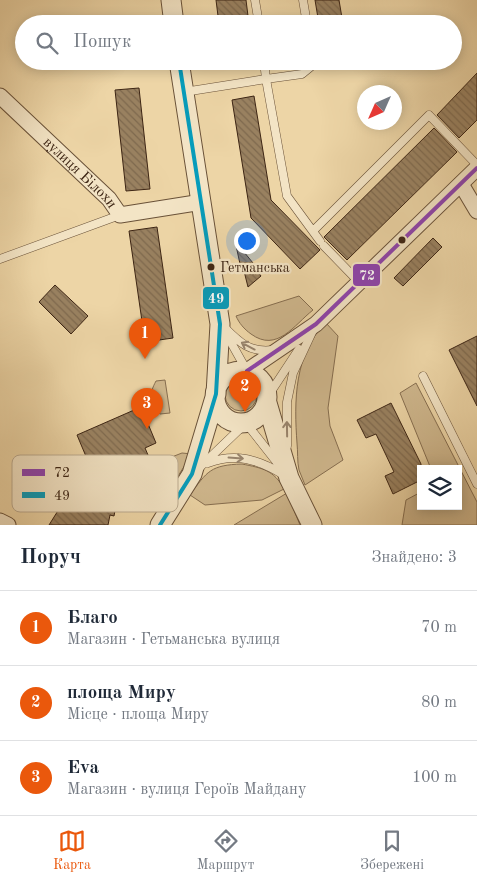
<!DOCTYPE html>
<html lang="uk">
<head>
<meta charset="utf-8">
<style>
	:root { --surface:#fff; --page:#f6f6f7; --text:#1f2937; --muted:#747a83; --line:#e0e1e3; --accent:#ea580c }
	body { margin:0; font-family:"Old Standard TT",serif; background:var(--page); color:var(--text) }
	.controls { position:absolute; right:15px; bottom:15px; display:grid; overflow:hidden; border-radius:0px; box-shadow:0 2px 12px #0003 }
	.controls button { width:45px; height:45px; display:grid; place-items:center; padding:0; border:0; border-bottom:1px solid var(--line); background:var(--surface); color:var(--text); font:25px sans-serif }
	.compass { position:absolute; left:357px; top:85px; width:45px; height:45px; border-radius:50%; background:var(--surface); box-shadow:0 2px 12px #0003; rotate:225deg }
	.you { position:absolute; left:246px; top:240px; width:18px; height:18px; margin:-12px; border:4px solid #fff; border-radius:50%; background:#1a73e8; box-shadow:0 0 0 8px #1a73e833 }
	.badge { display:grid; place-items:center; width:32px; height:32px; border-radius:50%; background:var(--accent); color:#fff; font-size:16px; font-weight:700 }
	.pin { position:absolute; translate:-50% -41px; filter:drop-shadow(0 1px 2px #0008) }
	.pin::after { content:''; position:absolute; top:26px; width:18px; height:15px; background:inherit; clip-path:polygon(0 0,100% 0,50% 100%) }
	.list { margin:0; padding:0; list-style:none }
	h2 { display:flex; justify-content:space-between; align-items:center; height:65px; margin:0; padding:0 20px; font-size:21px }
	h2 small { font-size:16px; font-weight:400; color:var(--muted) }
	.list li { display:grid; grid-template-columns:32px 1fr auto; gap:15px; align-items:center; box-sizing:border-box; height:75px; padding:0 20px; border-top:1px solid var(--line) }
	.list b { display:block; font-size:19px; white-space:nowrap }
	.list p { margin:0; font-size:16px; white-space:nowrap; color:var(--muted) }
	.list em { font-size:16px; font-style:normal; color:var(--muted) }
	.icon { flex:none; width:28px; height:28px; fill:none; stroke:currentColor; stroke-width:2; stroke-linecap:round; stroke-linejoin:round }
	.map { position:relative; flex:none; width:477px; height:525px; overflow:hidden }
	.search { position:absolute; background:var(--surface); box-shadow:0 2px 12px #0003; left:15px; right:15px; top:15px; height:55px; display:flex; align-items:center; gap:12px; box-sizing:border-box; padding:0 18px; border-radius:28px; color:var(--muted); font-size:19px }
	.sheet { height:290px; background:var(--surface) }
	nav { display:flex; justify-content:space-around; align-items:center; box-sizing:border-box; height:70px; border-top:1px solid var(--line); background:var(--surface); font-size:14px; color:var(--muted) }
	nav a { display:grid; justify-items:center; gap:2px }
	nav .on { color:var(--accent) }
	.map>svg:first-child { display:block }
</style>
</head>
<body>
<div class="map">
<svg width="477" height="525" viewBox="0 0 477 525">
	<defs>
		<pattern id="building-back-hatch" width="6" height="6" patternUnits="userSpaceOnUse" patternTransform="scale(1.25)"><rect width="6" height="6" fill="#998160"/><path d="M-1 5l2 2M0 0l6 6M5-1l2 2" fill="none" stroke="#7e694e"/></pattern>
	</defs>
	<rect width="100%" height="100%" fill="#edd5a6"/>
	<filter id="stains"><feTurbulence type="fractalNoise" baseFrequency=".004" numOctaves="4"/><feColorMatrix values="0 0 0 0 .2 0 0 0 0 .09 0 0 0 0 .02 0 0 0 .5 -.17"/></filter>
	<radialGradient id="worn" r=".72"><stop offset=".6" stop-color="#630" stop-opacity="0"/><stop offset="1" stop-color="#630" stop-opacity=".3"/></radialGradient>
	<!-- green -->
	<path fill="#cfb78d" stroke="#866e50" d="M 299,296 L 313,310 C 294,325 277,353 251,334 C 244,329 239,323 236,316 Z
		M 326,323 L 338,336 L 328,408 L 330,426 L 343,460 L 305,485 C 303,480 301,475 299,470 C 297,461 298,452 297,443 C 294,402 294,353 326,323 Z
		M225 395a16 16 0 1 1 32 0a16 16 0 1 1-32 0Z
		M 165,380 L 170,413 L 160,414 C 148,404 149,394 156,381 Z
		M 416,383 L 477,502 L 477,525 L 402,525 L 406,500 L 421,492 L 421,506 L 458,506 L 458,469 L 431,469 L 400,393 Z
		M 182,453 L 192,454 L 173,484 L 154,473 L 164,460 Z
		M 242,464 C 262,468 274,470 284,489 L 262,500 L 205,505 L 190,495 C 207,471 211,465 242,464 Z
		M 287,493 L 300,525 L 234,525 Z"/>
	<!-- building -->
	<path fill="url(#building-back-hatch)" stroke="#3d2514" d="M 216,0 L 246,0 L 249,24 L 219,24 Z
		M 315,0 L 339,0 L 343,24 L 319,24 Z
		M 477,73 L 477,120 L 459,138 L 437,115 Z
		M 139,88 L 150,189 L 126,191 L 115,90 Z
		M 254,96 L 271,200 L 320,250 L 300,269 L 251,218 L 232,100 Z
		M 434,128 L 457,152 L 347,260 L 324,237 Z
		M 157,227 L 173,338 L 145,342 L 129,231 Z
		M 433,238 L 442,247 L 403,286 L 394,278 Z
		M 235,241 L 253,263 L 252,264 L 261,276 L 248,287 L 244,271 L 242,273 Z
		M 55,285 L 88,316 L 71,334 L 39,302 Z
		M 477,336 L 477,406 L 449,350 Z
		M 391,403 L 421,464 L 421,480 L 393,494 L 385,476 L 394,472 L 376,434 L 366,438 L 357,420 Z
		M 141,407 L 156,443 L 145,448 L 151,462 L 119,476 L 130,482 L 116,505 L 114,516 L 110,515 L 108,525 L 49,525 L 71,490 L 88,500 L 98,485 L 77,435 Z"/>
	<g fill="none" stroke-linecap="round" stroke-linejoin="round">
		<!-- service casing -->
		<g stroke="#695138" stroke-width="9">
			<path id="service" d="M 255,0 L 259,24
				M 303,0 L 307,24
				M 264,61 L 266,79 L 302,74 L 313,65 L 313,61
				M 184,92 L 266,79 L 287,196 L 320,241
				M 313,231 L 429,115 L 477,165
				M 324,246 L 359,282
				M 0,259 L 120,215
				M 223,326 C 239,342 249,353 273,350
				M 224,330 L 247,371
				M 423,376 L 477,484
				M 268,396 L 299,349
				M 287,446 L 287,402 L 293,373 L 313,330
				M 208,463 C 236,452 259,460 284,475
				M 199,468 L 246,423 L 279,465"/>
		</g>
		<!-- minor casing -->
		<g stroke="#695138" stroke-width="17">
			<g id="minor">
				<path id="s1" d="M 0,96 L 109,199 L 120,215 L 202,202"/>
				<path d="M 461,184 L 477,211"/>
				<path d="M 247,371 L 316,324 L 477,168"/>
				<path d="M 0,521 L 8,525"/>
			</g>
		</g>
		<!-- tertiary casing -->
		<g stroke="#695138" stroke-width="21">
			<path id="tertiary" d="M 171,0 L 174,24
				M215 397a26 26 0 1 1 52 0a26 26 0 1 1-52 0Z
				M 267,403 L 289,478 L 312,525
				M 160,525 L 192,474 L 216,394 L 220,324 L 179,61"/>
		</g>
		<!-- service -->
		<use href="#service" stroke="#f3e4c5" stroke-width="8"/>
		<!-- minor -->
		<use href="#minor" stroke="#f3e4c5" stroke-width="15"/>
		<!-- tertiary -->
		<use href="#tertiary" stroke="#f3e4c5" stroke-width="19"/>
		<!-- bus-1 casing -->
		<g stroke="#f3e4c5" stroke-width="8">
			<path id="bus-1" d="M 247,371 L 316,324 L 477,168"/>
		</g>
		<!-- bus-2 casing -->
		<g stroke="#f3e4c5" stroke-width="8">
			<path id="bus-2" d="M 160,525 L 192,474 L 216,394 L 220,324 L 179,61"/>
		</g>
		<!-- bus-1 -->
		<use href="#bus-1" stroke="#8e44ad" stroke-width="4"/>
		<!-- bus-2 -->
		<use href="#bus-2" stroke="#069cbb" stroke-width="4"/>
	</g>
	<!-- one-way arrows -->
	<defs><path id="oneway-shaft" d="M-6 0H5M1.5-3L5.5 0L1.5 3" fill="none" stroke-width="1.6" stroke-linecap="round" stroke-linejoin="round" transform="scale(1.25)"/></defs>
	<g stroke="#98846c">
		<use href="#oneway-shaft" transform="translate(248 346) rotate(-152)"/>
		<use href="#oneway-shaft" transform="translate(287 429) rotate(-91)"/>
		<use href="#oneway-shaft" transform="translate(236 458) rotate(4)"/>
	</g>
	<!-- markers -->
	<g fill="#3d2514" stroke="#f3e4c5" stroke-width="2">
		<circle cx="402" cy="240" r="4.5"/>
		<circle cx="211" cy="267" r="4.5"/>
	</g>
	<g text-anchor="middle" stroke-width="4.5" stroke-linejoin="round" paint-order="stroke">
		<!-- bus labels -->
		<g font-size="14" fill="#3d2514" stroke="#f3e4c5" text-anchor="start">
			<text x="220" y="272">Гетманська</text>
		</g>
		<!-- street labels -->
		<g font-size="15" fill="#3d2514" stroke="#f3e4c5">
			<text dy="5" stroke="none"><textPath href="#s1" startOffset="111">вулиця Білохи</textPath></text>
		</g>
	</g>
	<!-- legend -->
	<rect x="12" y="455" width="166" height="57" rx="8" fill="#f3e4c5" stroke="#bcab90" stroke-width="1"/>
	<rect x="22" y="469" width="23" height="7" fill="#8e44ad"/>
	<rect x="22" y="492" width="23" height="6" fill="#069cbb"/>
	<g font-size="14" fill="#3d2514">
		<text x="54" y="477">72</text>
		<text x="54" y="500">49</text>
	</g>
	<g stroke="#f3e4c5" stroke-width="2">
		<rect x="352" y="263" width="29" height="24" rx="5" fill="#8e44ad"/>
		<rect x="202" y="286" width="28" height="24" rx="5" fill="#069cbb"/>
	</g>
	<g font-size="14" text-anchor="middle" font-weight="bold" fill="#fff">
		<text x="367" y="280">72</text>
		<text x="216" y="303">49</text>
	</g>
	<rect width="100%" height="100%" filter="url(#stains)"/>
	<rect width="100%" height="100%" fill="url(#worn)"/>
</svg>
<div class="controls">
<button><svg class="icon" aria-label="layers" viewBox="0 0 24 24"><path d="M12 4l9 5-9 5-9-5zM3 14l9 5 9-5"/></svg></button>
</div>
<svg class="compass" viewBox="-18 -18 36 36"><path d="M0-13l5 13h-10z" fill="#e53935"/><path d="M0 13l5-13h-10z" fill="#747a83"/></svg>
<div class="you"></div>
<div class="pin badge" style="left:145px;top:359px">1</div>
<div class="pin badge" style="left:245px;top:412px">2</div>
<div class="pin badge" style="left:147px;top:429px">3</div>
<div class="search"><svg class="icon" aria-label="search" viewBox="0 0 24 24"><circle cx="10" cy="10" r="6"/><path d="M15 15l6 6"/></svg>Пошук</div>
</div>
<section class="sheet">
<h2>Поруч<small>Знайдено: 3</small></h2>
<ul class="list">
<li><span class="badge">1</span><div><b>Благо</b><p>Магазин · Гетьманська вулиця</p></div><em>70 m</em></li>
<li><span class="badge">2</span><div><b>площа Миру</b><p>Місце · площа Миру</p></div><em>80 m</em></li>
<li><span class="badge">3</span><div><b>Eva</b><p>Магазин · вулиця Героїв Майдану</p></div><em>100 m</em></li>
</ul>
</section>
<nav>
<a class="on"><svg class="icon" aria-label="map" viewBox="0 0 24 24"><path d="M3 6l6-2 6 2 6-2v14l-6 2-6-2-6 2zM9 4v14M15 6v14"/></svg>Карта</a>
<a><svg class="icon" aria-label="directions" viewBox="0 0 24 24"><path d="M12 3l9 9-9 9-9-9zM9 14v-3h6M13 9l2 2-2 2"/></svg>Маршрут</a>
<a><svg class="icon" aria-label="saved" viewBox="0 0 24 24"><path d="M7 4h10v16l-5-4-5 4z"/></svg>Збережені</a>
</nav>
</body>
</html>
